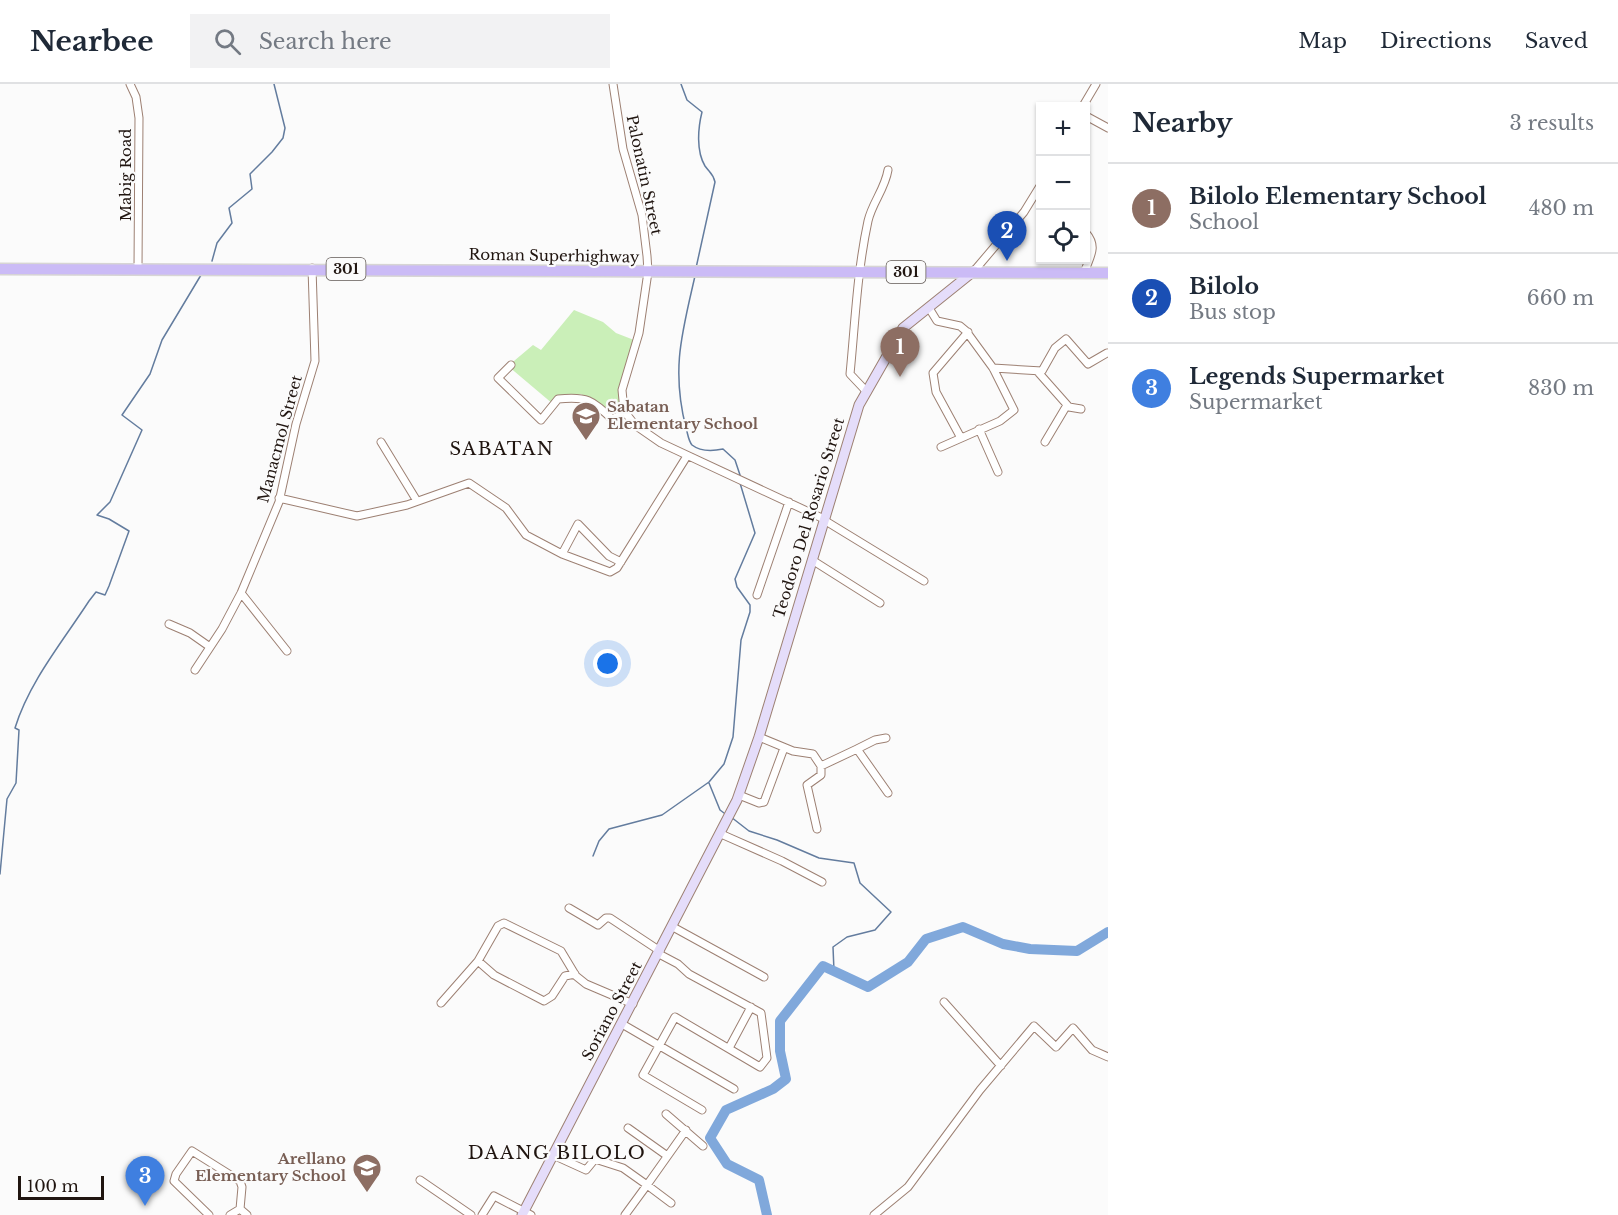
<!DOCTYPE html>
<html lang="en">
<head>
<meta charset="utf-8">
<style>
	:root { --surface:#fff; --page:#f2f2f3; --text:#1f2937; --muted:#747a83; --line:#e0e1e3; --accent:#1a73e8 }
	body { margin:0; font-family:"Libre Baskerville",serif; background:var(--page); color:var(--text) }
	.controls { position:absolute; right:18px; top:18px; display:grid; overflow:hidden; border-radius:0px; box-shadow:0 2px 4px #0004 }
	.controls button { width:54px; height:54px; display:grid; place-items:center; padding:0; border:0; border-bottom:2px solid var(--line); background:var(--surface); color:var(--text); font:30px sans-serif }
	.scale { position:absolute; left:18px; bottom:15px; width:86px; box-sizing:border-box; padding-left:6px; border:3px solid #201510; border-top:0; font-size:16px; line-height:21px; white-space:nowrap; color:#201510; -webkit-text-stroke:4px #fbfbfb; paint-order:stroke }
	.you { position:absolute; left:608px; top:580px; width:21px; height:21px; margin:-15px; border:4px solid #fff; border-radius:50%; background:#1a73e8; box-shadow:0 0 0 9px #1a73e833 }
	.badge { display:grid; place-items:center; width:39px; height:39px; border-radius:50%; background:var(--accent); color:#fff; font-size:20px; font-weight:700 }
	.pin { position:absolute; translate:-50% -50px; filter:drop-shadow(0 2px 3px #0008) }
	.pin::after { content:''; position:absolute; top:32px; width:21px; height:18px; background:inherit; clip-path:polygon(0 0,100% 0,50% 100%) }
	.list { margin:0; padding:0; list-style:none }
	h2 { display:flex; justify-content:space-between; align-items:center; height:78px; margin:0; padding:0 24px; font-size:26px }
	h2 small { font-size:20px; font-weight:400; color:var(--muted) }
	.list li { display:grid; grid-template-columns:39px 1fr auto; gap:18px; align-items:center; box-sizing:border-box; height:90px; padding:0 24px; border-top:2px solid var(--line) }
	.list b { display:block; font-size:22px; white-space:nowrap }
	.list p { margin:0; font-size:20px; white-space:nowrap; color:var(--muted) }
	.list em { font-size:20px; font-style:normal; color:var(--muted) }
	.icon { flex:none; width:33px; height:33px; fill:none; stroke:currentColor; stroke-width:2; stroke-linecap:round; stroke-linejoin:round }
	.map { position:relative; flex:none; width:1108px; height:1131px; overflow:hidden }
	header { display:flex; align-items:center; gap:36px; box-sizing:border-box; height:84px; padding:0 30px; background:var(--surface); border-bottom:2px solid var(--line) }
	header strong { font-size:28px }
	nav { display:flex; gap:33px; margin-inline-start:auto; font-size:21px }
	.search { width:420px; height:54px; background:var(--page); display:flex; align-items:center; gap:15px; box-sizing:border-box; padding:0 21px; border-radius:0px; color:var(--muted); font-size:22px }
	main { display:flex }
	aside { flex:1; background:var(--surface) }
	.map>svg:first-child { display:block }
</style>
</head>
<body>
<header>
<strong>Nearbee</strong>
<div class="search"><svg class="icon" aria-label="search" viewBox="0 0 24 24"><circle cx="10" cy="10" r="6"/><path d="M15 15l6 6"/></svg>Search here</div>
<nav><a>Map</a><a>Directions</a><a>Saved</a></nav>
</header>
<main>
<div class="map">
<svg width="1108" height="1131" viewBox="0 0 1108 1131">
	<rect width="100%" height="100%" fill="#fbfbfb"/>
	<!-- green -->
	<path fill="#caefb8" d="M 574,226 L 603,238 L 616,249 L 634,256 L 622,299 L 623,328 L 612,334 L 597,320 L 581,310 L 553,320 L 508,282 L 533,261 L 541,266 Z"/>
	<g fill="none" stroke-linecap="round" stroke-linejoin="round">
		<!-- stream -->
		<path stroke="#637c9e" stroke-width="1.5" d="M 681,0 L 687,16 L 702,28 C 698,44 696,67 705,82 C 710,89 713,89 715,98 L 696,184
			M 212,177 L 217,159 L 232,139 L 229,124 L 252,105 L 250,90 L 272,68 L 283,54 L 285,44 L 274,0
			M 695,192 C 682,249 671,285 686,344 C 688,350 688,356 692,361 C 701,368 713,367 723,365 L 735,376 L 741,394
			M 709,699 L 720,726 L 724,729
			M 731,733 L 749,747 L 777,756 L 819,774 L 854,779 L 860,799 L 891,828 L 875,846 L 847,853 L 833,863 L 834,887
			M 593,772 L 599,757 L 609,745 L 662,731 L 709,698 L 724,680 L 733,653 L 741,556 L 750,528 L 750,521 L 737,503 L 735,495 L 755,449 L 740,399
			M 0,790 L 7,715 L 16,699 L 19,646 L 15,644 C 29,598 63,557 89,517 L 96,508 L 105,511 L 109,502 L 129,447 L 109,435 L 97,431 L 110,418 L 142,346 L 122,331 L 150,290 L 162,256 L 201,191"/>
		<!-- river -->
		<path stroke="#80a8db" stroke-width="10" d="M 767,1131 L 759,1096 L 727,1080 L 710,1054 L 726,1026 L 773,1005 L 786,995 L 780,967 L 780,937 L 823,882 L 868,903 L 908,878 L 926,855 L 963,843 L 1003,860 L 1030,865 L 1077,867 L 1108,848"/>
		<!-- street casing -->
		<g stroke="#9d8073" stroke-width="9">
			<path id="street" d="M 130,0 L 136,13 L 139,34 L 138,184
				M 613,0 L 623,65 L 642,131 L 647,172 L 648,188 L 639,249 L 622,306 L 624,327 L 635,341 L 661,359 L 824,435
				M 1083,22 L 1096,0
				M 1086,32 L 1108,44
				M 974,187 L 1024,128 L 1040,102
				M 1084,189 C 1090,172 1098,163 1086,149
				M 929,224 L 937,237 L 960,242 L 966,247 L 993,284 L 1014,326 L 1000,337 L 941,363
				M 511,281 L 498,294 L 541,336 L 558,315 C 587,312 592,316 612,335 L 625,329
				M 993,284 L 1042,287 L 1055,264 L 1066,255 L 1088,280 L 1107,269
				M 1038,288 L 1069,323 L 1081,325
				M 867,308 L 850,290 C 855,240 857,188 868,137 C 872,119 885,105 888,86
				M 979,345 L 998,388
				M 961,354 L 936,308 L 933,289 L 968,248
				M 381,358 L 417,417
				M 1045,358 L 1067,321
				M 279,414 L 357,432 L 407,421 L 469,399 L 506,424 L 526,451 L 562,470 L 610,488 L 617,484 L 687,372
				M 824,436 L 924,497
				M 562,470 L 578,440 L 609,472 L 621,478
				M 812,476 L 880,519
				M 241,509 L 287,567
				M 757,511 L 789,418
				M 169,540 L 190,549 L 210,563
				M 195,586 L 222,545 L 241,509 L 279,418 L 296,340 L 315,277 L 312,184
				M 759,653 L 793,667 L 813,670 L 821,682 L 821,691 L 807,701 L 817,745
				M 857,665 L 875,656 L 886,654
				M 821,682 L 857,665 L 888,709
				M 739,711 L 759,719 L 764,718 L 784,664
				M 721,750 L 782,777 L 822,798
				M 569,824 L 598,841 L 606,834 L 610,834 L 660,867
				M 673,843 L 764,893
				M 659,870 L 678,880 L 689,890 L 761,929 L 767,974 L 760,983 L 675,933 L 643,991 L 702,1026
				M 478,877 L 494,891 L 544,917 L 552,912 L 565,892 L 575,890
				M 944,918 L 1001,982
				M 441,919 L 478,877 L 498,842 L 504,839 L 561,867 L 576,892 L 586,900 L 633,920
				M 622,940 L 734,1005
				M 729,964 L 751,923
				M 666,1030 L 703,1062
				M 628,1044 L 666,1071
				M 553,1071 L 586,1086 L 595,1075 L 623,1084 L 647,1101 L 686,1046
				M 420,1096 L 471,1131
				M 209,1131 L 174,1097 L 176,1090 L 192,1067 L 240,1097 L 242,1103 L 240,1125 L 247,1131
				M 230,1131 L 240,1125
				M 482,1131 L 494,1112 L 531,1131
				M 625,1131 L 647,1101 L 671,1119
				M 874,1131 L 908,1103 L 980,1006 L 1034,942 L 1056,963 L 1073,944 L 1092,966 L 1108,973"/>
		</g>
		<!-- secondary casing -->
		<g stroke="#9d8073" stroke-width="11">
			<path id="secondary" d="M 522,1131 L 737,716 L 759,653 L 859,321 L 903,244 L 974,187"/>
		</g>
		<!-- primary casing -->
		<g stroke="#d7d5d4" stroke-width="13">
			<path id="primary" d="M 0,185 L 1108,189"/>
		</g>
		<!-- street -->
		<use href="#street" stroke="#fff" stroke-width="7"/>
		<!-- secondary -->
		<use href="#secondary" stroke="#e5ddfa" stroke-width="9"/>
		<!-- primary -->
		<use href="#primary" stroke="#cbbbf6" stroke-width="10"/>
	</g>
	<!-- icons -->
	<defs>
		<g id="school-pin" transform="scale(1.5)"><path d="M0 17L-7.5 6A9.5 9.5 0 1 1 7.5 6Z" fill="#8d6e63" stroke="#fbfbfb"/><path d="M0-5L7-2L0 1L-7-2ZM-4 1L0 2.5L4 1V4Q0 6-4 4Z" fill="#fff"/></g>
	</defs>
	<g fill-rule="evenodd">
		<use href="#school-pin" x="586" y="332"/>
		<use href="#school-pin" x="367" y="1084"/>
	</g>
	<g text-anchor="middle" stroke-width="4.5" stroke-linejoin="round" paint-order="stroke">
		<!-- shield labels -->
		<g fill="#fbfbfb" stroke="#625a56" stroke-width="1.5">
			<rect x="326.5" y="174" width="39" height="22" rx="4.5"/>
			<rect x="886.5" y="177" width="39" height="22" rx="4.5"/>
		</g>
		<g font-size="14" font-weight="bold" fill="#201510">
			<text x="346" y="190">301</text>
			<text x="906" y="193">301</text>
		</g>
		<!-- street labels -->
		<g font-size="15" fill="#201510" stroke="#fbfbfb">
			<text transform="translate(126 91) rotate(-90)" y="5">Mabig Road</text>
			<text transform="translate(644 91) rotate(78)" y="5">Palonatin Street</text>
			<text transform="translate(554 172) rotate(1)" y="5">Roman Superhighway</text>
			<text transform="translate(280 355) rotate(-75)" y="5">Manacmol Street</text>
			<text transform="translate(809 434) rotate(-73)" y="5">Teodoro Del Rosario Street</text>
			<text transform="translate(612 927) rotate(-62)" y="5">Soriano Street</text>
		</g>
		<!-- education labels -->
		<g font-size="15" font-weight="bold" fill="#785e54" stroke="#fbfbfb" text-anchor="start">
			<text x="607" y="328">Sabatan<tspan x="607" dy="17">Elementary School</tspan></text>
			<text x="346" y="1080" text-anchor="end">Arellano<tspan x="346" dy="17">Elementary School</tspan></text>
		</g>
		<!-- quarter labels -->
		<g font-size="18" letter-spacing="1.5" fill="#201510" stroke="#fbfbfb">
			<text x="502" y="371">SABATAN</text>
			<text x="557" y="1075">DAANG BILOLO</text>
		</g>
	</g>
</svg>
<div class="controls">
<button>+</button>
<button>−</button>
<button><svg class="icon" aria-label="locate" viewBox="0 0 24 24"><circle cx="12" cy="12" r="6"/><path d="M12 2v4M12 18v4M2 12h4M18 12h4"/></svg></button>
</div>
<div class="scale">100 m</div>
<div class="you"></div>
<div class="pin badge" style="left:900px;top:293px;background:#8d6e63">1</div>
<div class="pin badge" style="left:1007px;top:177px;background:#1a4fb4">2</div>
<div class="pin badge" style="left:145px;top:1122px;background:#3f7fe0">3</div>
</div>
<aside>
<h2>Nearby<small>3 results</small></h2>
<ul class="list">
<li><span class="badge" style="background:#8d6e63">1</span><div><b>Bilolo Elementary School</b><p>School</p></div><em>480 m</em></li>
<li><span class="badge" style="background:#1a4fb4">2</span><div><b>Bilolo</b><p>Bus stop</p></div><em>660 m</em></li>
<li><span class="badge" style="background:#3f7fe0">3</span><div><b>Legends Supermarket</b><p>Supermarket</p></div><em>830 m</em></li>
</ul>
</aside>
</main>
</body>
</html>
